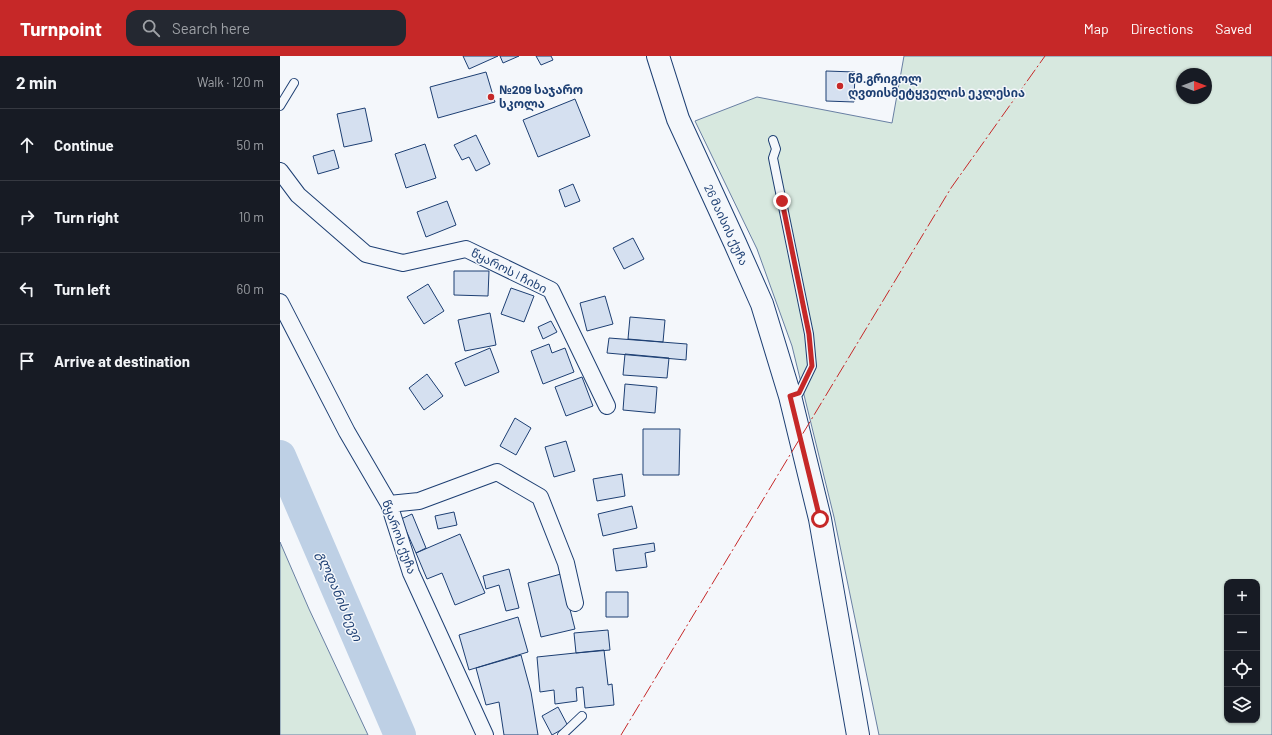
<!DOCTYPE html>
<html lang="en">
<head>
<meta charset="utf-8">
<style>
	:root { --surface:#171b24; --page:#242831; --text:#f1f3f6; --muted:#9ea1a6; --line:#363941; --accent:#c62828 }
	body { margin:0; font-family:Barlow,"Noto Sans Georgian",sans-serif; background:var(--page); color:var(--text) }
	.controls { position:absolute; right:12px; bottom:12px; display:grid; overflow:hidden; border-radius:8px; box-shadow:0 1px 3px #0004 }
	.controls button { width:36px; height:36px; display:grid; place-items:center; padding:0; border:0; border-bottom:1px solid var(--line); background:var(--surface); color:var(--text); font:20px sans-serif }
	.compass { position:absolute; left:896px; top:12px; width:36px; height:36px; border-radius:50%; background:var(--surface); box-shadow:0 1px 3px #0004; rotate:90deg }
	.stop { position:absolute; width:12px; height:12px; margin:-9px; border:3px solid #c62828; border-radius:50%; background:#fff }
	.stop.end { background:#c62828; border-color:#fff; box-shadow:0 1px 4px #0008 }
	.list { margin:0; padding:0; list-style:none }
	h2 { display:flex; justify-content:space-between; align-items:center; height:52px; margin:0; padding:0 16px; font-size:17px }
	h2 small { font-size:13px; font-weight:400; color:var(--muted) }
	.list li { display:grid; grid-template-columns:26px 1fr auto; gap:12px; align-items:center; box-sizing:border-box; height:72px; padding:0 16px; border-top:1px solid var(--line) }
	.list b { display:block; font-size:15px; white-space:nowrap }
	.list em { font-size:13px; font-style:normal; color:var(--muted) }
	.icon { flex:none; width:22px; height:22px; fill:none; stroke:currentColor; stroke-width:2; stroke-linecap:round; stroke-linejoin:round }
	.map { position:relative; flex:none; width:992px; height:679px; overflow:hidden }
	header { display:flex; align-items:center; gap:24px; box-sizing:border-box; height:56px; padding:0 20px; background:var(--accent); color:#fff }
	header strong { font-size:19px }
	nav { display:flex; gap:22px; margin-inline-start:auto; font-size:14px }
	.search { width:280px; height:36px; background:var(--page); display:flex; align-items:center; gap:10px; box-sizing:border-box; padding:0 14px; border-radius:12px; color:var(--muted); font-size:15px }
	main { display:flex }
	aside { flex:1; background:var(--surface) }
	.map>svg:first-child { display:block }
</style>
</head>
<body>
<header>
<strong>Turnpoint</strong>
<div class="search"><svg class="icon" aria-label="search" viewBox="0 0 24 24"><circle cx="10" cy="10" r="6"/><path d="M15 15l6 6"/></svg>Search here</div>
<nav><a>Map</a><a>Directions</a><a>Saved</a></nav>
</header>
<main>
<aside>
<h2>2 min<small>Walk · 120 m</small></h2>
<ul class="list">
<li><svg class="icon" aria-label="ahead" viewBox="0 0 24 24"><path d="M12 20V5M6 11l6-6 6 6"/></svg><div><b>Continue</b></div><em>50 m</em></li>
<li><svg class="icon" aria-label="right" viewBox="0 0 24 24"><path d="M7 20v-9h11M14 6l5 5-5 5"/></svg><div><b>Turn right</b></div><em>10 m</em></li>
<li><svg class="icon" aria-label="left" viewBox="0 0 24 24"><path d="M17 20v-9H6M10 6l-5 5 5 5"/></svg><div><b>Turn left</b></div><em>60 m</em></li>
<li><svg class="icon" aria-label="arrive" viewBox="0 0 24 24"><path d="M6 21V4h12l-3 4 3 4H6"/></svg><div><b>Arrive at destination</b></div></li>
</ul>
</aside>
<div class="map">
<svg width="992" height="679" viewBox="0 0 992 679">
	<rect width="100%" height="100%" fill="#f4f7fb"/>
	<!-- green -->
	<path fill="#d7e8df" stroke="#687fa3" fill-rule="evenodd" d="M 624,0 L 992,0 L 992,679 L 599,679 L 554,461 L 512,290 L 477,193 L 415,65 L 477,41 L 612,67 ZM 902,18 L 926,18 L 926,42 L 902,42 ZM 947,526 L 977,526 L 977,664 L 947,664 Z
		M 0,486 L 29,553 L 88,679 L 0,679 Z"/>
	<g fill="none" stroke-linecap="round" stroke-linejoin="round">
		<!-- river -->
		<path stroke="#bed0e5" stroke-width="32" d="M 0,400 L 120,679"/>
	</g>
	<!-- building -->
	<path fill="#d5e0f0" stroke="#1d3f73" d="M 183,0 L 218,0 L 189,13 Z
		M 220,0 L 239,0 L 223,7 Z
		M 256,0 L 271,0 L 273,4 L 261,9 Z
		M 546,15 L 575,16 L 574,46 L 546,45 Z
		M 206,16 L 215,46 L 158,62 L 150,31 Z
		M 295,43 L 310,80 L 258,101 L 243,64 Z
		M 85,52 L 92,85 L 64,91 L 57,58 Z
		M 196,79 L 210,108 L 196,115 L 189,101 L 182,104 L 174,89 Z
		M 145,88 L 156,122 L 126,132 L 115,98 Z
		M 54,94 L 59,112 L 38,118 L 33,100 Z
		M 293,128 L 300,145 L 285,151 L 279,134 Z
		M 167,145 L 176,169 L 146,181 L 137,156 Z
		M 353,182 L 364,203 L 344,213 L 333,192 Z
		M 174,215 L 209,215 L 208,240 L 174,239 Z
		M 148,228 L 164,255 L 144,268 L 127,241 Z
		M 231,232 L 254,240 L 244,266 L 221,258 Z
		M 325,240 L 333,268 L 307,275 L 300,247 Z
		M 210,257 L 216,289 L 185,295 L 178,264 Z
		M 350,261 L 385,264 L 383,286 L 348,283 Z
		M 271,265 L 277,276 L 263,283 L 258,271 Z
		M 329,282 L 407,288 L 406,304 L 327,297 Z
		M 269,288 L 272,297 L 285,292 L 294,316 L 263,328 L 251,295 Z
		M 210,292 L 219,316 L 185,330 L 175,307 Z
		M 345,298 L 389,302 L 387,322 L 343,319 Z
		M 147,318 L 163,340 L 144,354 L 129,332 Z
		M 302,321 L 313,350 L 286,360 L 275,331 Z
		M 345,328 L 377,331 L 375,357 L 343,354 Z
		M 235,362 L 251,372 L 236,399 L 220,390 Z
		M 363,373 L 400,373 L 399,419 L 363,419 Z
		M 286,385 L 295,415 L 274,421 L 265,391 Z
		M 342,418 L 345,440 L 317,445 L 313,423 Z
		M 352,450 L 357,472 L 323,480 L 318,458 Z
		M 174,456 L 177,469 L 158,473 L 155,460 Z
		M 132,458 L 146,492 L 136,497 L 121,463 Z
		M 180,478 L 205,537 L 175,549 L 162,517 L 147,523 L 136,497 Z
		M 374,487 L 375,495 L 365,497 L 367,511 L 336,515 L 333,493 Z
		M 229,513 L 239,552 L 226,555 L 219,529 L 206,533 L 203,520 Z
		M 281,518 L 295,573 L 261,581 L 248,527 Z
		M 326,536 L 348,536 L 348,561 L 326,561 Z
		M 238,561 L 248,596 L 189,614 L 179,579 Z
		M 328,574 L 330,594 L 296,597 L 294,577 Z
		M 324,594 L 328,629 L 332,628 L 334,649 L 305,652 L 303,631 L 296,632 L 297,645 L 275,648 L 274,634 L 260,636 L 257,601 Z
		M 241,599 L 251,636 L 258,679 L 224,679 L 219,646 L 206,649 L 196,612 Z
		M 278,651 L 288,670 L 272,679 L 262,660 Z"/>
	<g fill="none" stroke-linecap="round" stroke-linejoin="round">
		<!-- lane casing -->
		<g stroke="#1d3f73" stroke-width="10">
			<path id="lane" d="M 0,50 L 14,27
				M 493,84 L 496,93 L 493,102 L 529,278 L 532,310 L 519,337 L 511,340
				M 282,679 L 302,660"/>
		</g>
		<!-- street casing -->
		<g stroke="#1d3f73" stroke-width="18">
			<path id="street" d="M 0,115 L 18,139 L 86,198 L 123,207 L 186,193 L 271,234 L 327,350
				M 0,246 L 67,376 L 109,448 L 131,517 L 205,679
				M 109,448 L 139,445 L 217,416 L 260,441 L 286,507 L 295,547"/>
		</g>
		<!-- secondary casing -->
		<g stroke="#1d3f73" stroke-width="24">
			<path id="secondary" d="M 378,0 L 398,63 L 455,187 L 482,248 L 510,340 L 540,463 L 578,679"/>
		</g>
		<!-- lane -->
		<use href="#lane" stroke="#f4f7fb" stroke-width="8"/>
		<!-- street -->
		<use href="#street" stroke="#f4f7fb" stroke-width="16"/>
		<!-- secondary -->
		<use href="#secondary" stroke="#f4f7fb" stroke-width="22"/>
		<!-- power -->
		<path stroke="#c62828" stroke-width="1" stroke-dasharray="14 3 2 3" stroke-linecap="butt" d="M 341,679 L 671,132 L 765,0"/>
	</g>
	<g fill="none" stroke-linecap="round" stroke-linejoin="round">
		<!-- route -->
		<path stroke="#c62828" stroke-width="5" d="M 502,145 L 529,278 L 532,310 L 519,337 L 510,340 L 540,463"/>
	</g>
	<!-- markers -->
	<g fill="#c62828" stroke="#f4f7fb" stroke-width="1.5">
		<circle cx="560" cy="30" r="4"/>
		<circle cx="211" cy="41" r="4"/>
	</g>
	<g text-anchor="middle" stroke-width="3" stroke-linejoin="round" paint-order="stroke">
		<!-- poi labels -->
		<g font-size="12" font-weight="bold" fill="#1d3f73" stroke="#f4f7fb" text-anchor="start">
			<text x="568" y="27">წმ.გრიგოლ<tspan x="568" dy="14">ღვთისმეტყველის ეკლესია</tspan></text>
			<text x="219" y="38">№209 საჯარო<tspan x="219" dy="14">სკოლა</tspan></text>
		</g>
		<!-- street labels -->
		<g font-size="12" fill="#1d3f73" stroke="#f4f7fb">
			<text transform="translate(446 169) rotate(65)" y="4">26 მაისის ქუჩა</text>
			<text transform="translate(229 215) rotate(27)" y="4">წყაროს I ჩიხი</text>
			<text transform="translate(119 481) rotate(70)" y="4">წყაროს ქუჩა</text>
		</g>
		<!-- water labels -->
		<g font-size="13" font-style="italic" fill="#1d3f73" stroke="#f4f7fb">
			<text transform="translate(60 540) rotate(67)" y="5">გლდანის ხევი</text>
		</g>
	</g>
</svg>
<div class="controls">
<button>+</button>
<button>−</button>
<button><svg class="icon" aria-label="locate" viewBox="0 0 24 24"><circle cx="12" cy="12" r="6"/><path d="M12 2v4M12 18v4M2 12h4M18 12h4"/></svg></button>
<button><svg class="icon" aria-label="layers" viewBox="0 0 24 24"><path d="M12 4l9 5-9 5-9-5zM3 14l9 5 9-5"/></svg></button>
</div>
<svg class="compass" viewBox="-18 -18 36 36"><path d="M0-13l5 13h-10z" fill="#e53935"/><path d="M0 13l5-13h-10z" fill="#9ea1a6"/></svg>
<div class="stop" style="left:540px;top:463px"></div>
<div class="stop end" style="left:502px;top:145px"></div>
</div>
</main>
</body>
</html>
